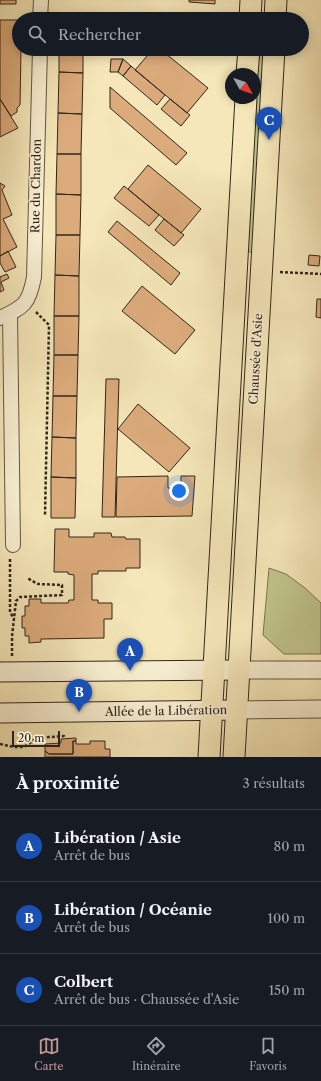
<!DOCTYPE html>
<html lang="fr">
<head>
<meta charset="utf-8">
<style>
	:root { --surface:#171b24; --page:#242831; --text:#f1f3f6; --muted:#9ea1a6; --line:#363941; --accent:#c59692 }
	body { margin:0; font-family:"Libre Caslon Text",serif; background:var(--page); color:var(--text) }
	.compass { position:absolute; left:225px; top:68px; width:36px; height:36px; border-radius:50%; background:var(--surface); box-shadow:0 2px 10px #0003; rotate:130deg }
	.scale { position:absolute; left:12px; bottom:10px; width:48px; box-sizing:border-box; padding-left:4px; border:2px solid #30261d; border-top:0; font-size:11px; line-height:14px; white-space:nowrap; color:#30261d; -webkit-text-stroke:3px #f8efd2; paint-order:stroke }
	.you { position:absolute; left:179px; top:491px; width:14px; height:14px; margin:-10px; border:3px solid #fff; border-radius:50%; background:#1a73e8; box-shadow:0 0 0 6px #1a73e833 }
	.badge { display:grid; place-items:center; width:26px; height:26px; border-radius:50%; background:var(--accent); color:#fff; font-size:13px; font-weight:700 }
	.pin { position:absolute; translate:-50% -33px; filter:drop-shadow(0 1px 2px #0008) }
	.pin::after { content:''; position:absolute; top:21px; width:14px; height:12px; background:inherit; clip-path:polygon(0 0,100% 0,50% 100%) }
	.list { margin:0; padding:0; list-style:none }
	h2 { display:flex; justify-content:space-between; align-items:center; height:52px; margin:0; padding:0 16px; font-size:17px }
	h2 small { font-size:13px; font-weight:400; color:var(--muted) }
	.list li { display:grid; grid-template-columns:26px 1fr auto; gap:12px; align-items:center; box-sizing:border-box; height:72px; padding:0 16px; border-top:1px solid var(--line) }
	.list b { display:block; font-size:15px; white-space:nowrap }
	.list p { margin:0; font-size:13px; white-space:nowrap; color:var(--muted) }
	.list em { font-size:13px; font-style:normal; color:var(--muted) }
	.icon { flex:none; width:22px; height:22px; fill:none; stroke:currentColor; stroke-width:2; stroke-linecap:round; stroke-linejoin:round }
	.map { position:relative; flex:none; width:321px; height:757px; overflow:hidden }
	.search { position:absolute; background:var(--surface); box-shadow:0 2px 10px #0003; left:12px; right:12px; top:12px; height:44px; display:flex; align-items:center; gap:10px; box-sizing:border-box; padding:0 14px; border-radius:22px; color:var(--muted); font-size:15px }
	.sheet { height:268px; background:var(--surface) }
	nav { display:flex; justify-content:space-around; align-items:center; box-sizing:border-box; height:56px; border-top:1px solid var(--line); background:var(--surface); font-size:11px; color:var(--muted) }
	nav a { display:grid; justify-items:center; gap:2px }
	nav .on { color:var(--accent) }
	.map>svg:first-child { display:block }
</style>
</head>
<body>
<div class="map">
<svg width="321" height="757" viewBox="0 0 321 757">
	<rect width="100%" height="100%" fill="#f5e7b9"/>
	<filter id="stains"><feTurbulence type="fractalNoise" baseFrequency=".005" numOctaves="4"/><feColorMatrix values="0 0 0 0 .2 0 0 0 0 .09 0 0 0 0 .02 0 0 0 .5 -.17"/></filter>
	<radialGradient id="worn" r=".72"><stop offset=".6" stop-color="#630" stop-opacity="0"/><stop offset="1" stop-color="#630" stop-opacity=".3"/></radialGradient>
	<!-- green -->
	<path fill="#c0c48c" stroke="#787554" d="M 258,49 L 266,49 L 255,257 L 248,250 Z
		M 269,568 L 286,574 L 305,588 L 321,603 L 321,654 L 284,654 L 263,635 Z"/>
	<!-- building -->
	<path fill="#dcab7c" stroke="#30261d" d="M 0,0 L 16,0 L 16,4 L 0,4 Z
		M 189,0 L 215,0 L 215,4 L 189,2 Z
		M 0,20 L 19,20 L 19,49 L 21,49 L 20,105 L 17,108 L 17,112 L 11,116 L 0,99 Z
		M 59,49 L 83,49 L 83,73 L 59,72 Z
		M 153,49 L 160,49 L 208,88 L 187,113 L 135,70 Z
		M 111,59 L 123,59 L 118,72 L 110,72 Z
		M 123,59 L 131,66 L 123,76 L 118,72 Z
		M 131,66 L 165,95 L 157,105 L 123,76 Z
		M 59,72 L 83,73 L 82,114 L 58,113 Z
		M 110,87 L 187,153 L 176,165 L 110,108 Z
		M 0,99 L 18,128 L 0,137 Z
		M 170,99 L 190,115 L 181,126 L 161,109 Z
		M 58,113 L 82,114 L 81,154 L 57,154 Z
		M 57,154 L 81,154 L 81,195 L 56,194 Z
		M 148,165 L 201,209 L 181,233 L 128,189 Z
		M 0,183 L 5,186 L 2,190 L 12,215 L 3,219 L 17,247 L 0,256 Z
		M 124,186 L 159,215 L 149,226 L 114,198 Z
		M 56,194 L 81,195 L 80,235 L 56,235 Z
		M 164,219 L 184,235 L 174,246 L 155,230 Z
		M 117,221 L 180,273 L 171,285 L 108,232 Z
		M 56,235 L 80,235 L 79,276 L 55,275 Z
		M 8,251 L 16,267 L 5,272 L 0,263 L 0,256 Z
		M 309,255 L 320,256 L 319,266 L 308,265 Z
		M 7,274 L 9,278 L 1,282 L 4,290 L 0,292 L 0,277 Z
		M 55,275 L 79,276 L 79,316 L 54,316 Z
		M 142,286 L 195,330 L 175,354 L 122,311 Z
		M 317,299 L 321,299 L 321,318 L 316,317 Z
		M 54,316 L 79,316 L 78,355 L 54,355 Z
		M 54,355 L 78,355 L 77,396 L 53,396 Z
		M 106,379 L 119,379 L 115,517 L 102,517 Z
		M 53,396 L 77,396 L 76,438 L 52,437 Z
		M 138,404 L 190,448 L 169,472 L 118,429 Z
		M 52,437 L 76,438 L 76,478 L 51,477 Z
		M 168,476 L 168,488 L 181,488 L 181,476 L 195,476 L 192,516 L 116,517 L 117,477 Z
		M 51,477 L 76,478 L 75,518 L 51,518 Z
		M 55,529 L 69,529 L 69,537 L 94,537 L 94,533 L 111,533 L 112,537 L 125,537 L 126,539 L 140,539 L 140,568 L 126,568 L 126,571 L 98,571 L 98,574 L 92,574 L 92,600 L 98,600 L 98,603 L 112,603 L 112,619 L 104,619 L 104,638 L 41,639 L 41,642 L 29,643 L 29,636 L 25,636 L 25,628 L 22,628 L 22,616 L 25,616 L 25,606 L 29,606 L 29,599 L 41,599 L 41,603 L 68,603 L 69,600 L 74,600 L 74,575 L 68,574 L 68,572 L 54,572 Z
		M 76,738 L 76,741 L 73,741 L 73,754 L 49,754 L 45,751 L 45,744 L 61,743 L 61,739 Z
		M 73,741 L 76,741 L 76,744 L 90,744 L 90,741 L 105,741 L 105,749 L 110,749 L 110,757 L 45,757 L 45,751 L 49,754 L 73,754 Z"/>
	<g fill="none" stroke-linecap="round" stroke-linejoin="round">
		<!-- minor casing -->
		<g stroke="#615644" stroke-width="16">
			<path id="minor" d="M 40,19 L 41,0
				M 10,314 L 13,545
				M 0,318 C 24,307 29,304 34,277 L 40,49"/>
		</g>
		<!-- tertiary casing -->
		<g stroke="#615644" stroke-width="19">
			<path id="tertiary" d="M 239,670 L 321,670
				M 237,710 L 321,709"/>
		</g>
		<!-- secondary casing -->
		<g stroke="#30261d" stroke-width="21">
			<path id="secondary" d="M 0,672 L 239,670
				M 0,713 L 237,710"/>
		</g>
		<!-- primary casing -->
		<g stroke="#30261d" stroke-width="23">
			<path id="primary" d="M 250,19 L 251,0
				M 275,19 L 276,0
				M 247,74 L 249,49
				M 209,757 L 246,98
				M 234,757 L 274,49"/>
		</g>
		<!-- path -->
		<path stroke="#30261d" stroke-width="2.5" stroke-dasharray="3 2" stroke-linecap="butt" d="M 280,272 L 321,274
			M 36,312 L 49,325 L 45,515
			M 10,559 L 10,612 L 14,619
			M 12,656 L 12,636 L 16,601 L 20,597 L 62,595 L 62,585 L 38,584 L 27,578
			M 0,744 L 14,747 L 24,747 L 37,738 L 64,736 L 65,738"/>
		<!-- minor -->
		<use href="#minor" stroke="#f8efd2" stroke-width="14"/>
		<!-- tertiary -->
		<use href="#tertiary" stroke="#f8efd2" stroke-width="17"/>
		<!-- secondary -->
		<use href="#secondary" stroke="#f8efd2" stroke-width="19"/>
		<!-- primary -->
		<use href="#primary" stroke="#f5e7b9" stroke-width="21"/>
	</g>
	<g text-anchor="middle" stroke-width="3" stroke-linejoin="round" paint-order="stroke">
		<!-- street labels -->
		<g font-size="12" fill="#30261d" stroke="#f8efd2">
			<text transform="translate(36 186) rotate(-89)" y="4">Rue du Chardon</text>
			<text transform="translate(256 359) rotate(-87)" y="4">Chaussée d'Asie</text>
			<text transform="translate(166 711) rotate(-1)" y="4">Allée de la Libération</text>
		</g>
	</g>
	<rect width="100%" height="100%" filter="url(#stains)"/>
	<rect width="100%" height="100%" fill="url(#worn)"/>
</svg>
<svg class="compass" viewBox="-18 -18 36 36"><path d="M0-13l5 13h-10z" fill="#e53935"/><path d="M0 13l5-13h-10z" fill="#9ea1a6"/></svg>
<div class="scale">20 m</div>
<div class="you"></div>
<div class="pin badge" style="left:130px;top:671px;background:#1a4fb4">A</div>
<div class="pin badge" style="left:79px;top:712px;background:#1a4fb4">B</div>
<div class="pin badge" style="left:269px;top:140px;background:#1a4fb4">C</div>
<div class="search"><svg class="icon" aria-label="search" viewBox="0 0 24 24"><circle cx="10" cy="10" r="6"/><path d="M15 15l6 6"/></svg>Rechercher</div>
</div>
<section class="sheet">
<h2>À proximité<small>3 résultats</small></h2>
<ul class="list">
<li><span class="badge" style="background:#1a4fb4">A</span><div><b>Libération / Asie</b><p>Arrêt de bus</p></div><em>80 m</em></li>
<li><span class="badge" style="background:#1a4fb4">B</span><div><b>Libération / Océanie</b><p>Arrêt de bus</p></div><em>100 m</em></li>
<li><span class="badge" style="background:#1a4fb4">C</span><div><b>Colbert</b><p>Arrêt de bus · Chaussée d'Asie</p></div><em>150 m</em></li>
</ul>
</section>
<nav>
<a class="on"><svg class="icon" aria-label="map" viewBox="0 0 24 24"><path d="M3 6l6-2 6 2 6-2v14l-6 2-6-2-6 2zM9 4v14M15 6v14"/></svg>Carte</a>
<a><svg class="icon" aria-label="directions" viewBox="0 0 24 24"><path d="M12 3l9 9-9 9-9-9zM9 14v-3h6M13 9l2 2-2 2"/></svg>Itinéraire</a>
<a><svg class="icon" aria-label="saved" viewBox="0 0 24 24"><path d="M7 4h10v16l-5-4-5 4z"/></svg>Favoris</a>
</nav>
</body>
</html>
